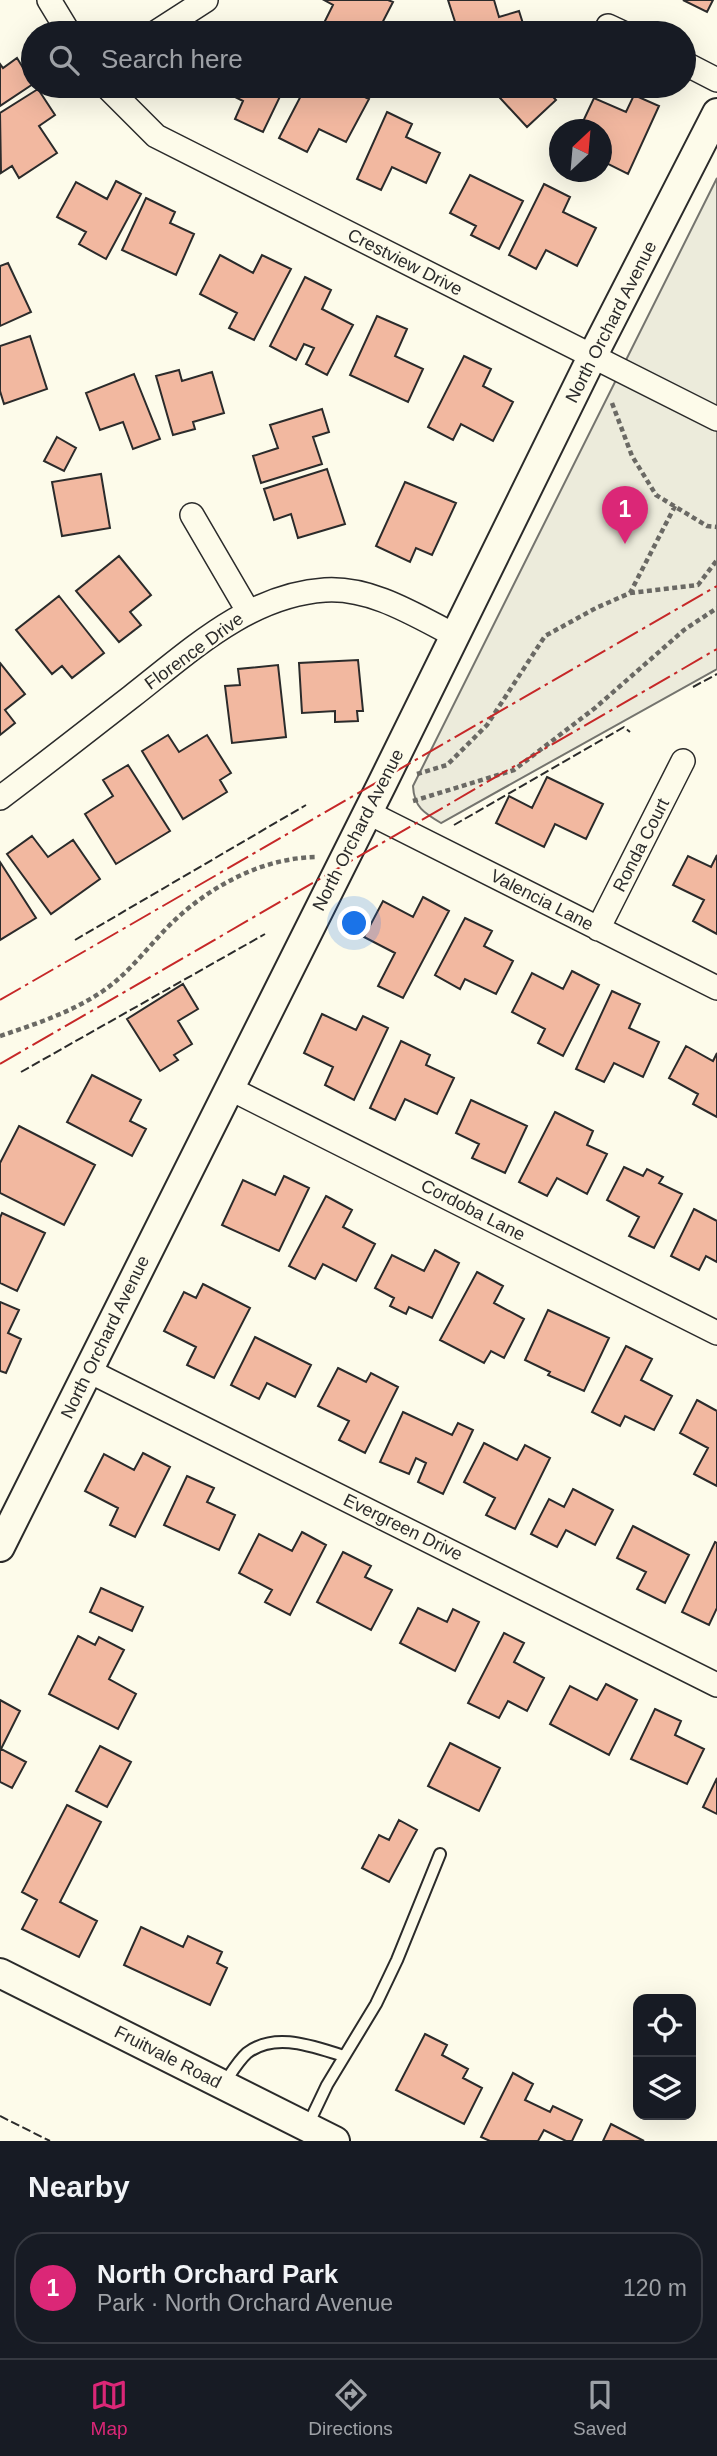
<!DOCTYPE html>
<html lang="en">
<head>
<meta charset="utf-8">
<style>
	:root { --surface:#171b24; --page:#242831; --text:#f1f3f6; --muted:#9ea1a6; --line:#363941; --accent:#db2777 }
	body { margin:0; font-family:Arial,sans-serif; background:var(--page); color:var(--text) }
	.controls { position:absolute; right:21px; bottom:21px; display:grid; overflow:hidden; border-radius:14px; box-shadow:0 7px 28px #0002 }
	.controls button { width:63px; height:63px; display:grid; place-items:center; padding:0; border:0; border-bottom:2px solid var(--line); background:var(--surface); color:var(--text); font:35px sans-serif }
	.compass { position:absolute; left:549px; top:119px; width:63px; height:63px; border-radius:50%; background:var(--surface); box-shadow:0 7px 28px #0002; rotate:26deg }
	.you { position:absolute; left:355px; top:924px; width:24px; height:24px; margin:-18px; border:5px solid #fff; border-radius:50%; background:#1a73e8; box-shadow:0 0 0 10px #1a73e833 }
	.badge { display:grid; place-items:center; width:46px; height:46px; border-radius:50%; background:var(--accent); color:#fff; font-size:23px; font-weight:700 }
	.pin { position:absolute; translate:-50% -58px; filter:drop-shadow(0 2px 4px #0008) }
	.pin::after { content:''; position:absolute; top:37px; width:24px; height:21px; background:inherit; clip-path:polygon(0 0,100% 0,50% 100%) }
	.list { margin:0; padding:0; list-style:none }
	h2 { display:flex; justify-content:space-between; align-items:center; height:91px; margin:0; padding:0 28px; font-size:30px }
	h2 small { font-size:23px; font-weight:400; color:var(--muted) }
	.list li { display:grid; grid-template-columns:46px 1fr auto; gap:21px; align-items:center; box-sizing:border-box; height:112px; margin:0 14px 14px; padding:0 14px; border:2px solid var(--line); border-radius:28px }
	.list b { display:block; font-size:26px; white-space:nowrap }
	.list p { margin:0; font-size:23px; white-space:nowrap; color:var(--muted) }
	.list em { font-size:23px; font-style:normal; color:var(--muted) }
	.icon { flex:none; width:38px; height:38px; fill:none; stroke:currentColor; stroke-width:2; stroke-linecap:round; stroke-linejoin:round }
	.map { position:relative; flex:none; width:717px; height:2141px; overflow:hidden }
	.search { position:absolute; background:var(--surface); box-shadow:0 7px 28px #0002; left:21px; right:21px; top:21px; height:77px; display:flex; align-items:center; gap:18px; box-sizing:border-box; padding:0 24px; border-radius:38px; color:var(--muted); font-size:26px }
	.sheet { height:217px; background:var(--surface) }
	nav { display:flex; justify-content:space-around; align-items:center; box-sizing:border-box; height:98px; border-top:2px solid var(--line); background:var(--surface); font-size:19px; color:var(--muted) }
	nav a { display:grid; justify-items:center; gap:4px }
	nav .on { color:var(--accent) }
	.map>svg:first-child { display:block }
</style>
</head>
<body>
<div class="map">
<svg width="717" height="2141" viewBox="0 0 717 2141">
	<rect width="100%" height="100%" fill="#fdfbea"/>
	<!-- green -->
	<path fill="#ecebdb" stroke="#74746e" stroke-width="2" d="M 717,178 L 717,669 L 441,823 C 424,813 414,807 413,786 Z"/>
	<!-- building -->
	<path fill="#f2b8a0" stroke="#2b2b2b" stroke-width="2" d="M 324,0 L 388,0 L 393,2 L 377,33 L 319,33 L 333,5 Z
		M 448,0 L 494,0 L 499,17 L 519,11 L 526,33 L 450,33 L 458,31 Z
		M 683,0 L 713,0 L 707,12 Z
		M 17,58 L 33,84 L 0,106 L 0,64 L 3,68 Z
		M 214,86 L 285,86 L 263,132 L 235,119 L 243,101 Z
		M 306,86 L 327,86 L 339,92 L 342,86 L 369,99 L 346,142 L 319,129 L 307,152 L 279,138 Z
		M 489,86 L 543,86 L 556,100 L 527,127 Z
		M 38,89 L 55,115 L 39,126 L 57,153 L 19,178 L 12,166 L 1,173 L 0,113 Z
		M 634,95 L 659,106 L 628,174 L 602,161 L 602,130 L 579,130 L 594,98 L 626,112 Z
		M 387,112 L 412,124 L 406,137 L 440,153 L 426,183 L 392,167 L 381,190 L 357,179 Z
		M 470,175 L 523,201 L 499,249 L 471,235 L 476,226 L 450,213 Z
		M 116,181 L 141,194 L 106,259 L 79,244 L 86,232 L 57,217 L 76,182 L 107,199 Z
		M 544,184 L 570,197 L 563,212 L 596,228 L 577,266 L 546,250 L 536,269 L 509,255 Z
		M 146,198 L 175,212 L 170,223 L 194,234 L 176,275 L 122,250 Z
		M 220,255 L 253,273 L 262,255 L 291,269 L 254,340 L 229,328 L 237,313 L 200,294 Z
		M 8,263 L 31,312 L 0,326 L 0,266 Z
		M 305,277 L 331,290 L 322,309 L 353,325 L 327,375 L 306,364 L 314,348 L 304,344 L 296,360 L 270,346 Z
		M 377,316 L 407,329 L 395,356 L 423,369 L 408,402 L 350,375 Z
		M 30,336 L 47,389 L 4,404 L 0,391 L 0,346 Z
		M 464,356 L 491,369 L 483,386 L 513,402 L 493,441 L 461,424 L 453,440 L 428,427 Z
		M 179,370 L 182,381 L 212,372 L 224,413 L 193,422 L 195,429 L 173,435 L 156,376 Z
		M 134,374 L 160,439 L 133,449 L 123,422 L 100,430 L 86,393 Z
		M 322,409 L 329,432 L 313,437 L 322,464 L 261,483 L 253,456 L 278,448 L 270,425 Z
		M 57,437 L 76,448 L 64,471 L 44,461 Z
		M 327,469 L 345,524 L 298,538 L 291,514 L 274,520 L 264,489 Z
		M 101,474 L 110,528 L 62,536 L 52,482 Z
		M 405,482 L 456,503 L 432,555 L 416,548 L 410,562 L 376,546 Z
		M 119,556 L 151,595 L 130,612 L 141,625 L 119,642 L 76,591 Z
		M 59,596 L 104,653 L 72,678 L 62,666 L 52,674 L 16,630 Z
		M 358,660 L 363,711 L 357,711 L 358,721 L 335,722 L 335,711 L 302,713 L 299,663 Z
		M 0,663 L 25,694 L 5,710 L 15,723 L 0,735 Z
		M 278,665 L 286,737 L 232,743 L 225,686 L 240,685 L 238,669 Z
		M 168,735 L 179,752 L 207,735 L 231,773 L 220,780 L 227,792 L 183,819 L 142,751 Z
		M 128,765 L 170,831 L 116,864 L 85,814 L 113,796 L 103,780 Z
		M 547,777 L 603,804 L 586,839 L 555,824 L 544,847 L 496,823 L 509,796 L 532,808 Z
		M 32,836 L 48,857 L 73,840 L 100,879 L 51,914 L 7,854 Z
		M 717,855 L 717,934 L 693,921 L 704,900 L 673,885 L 688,856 L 711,867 Z
		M 0,862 L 36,918 L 0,940 Z
		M 423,897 L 449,911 L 403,998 L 378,986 L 395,953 L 364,937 L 383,901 L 413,917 Z
		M 465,918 L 492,931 L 484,946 L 513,961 L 496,994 L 465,979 L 460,989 L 435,975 Z
		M 572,971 L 599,985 L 563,1056 L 538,1043 L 545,1029 L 512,1012 L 532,973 L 563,989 Z
		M 183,984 L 198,1009 L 178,1021 L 192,1044 L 174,1055 L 178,1060 L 160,1071 L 127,1019 Z
		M 612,991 L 640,1004 L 629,1028 L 659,1042 L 643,1077 L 614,1063 L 604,1082 L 576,1069 Z
		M 322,1014 L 356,1030 L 363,1016 L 388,1028 L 354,1100 L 325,1085 L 333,1067 L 304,1053 Z
		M 401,1041 L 430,1055 L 426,1065 L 454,1078 L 437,1114 L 405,1099 L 395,1120 L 370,1108 Z
		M 686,1046 L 713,1061 L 717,1053 L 717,1117 L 693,1104 L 698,1094 L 669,1078 Z
		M 92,1075 L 141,1100 L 130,1121 L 146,1129 L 132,1156 L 67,1122 Z
		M 471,1100 L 527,1126 L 505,1173 L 472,1158 L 479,1144 L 456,1133 Z
		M 555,1112 L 593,1131 L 587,1145 L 607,1154 L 587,1194 L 557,1178 L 547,1196 L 519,1182 Z
		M 19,1126 L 95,1165 L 64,1225 L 0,1193 L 0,1163 Z
		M 624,1167 L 643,1176 L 647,1169 L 663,1177 L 659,1183 L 682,1194 L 654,1248 L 629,1236 L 639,1217 L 607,1200 Z
		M 284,1176 L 309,1188 L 279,1251 L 222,1225 L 243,1180 L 275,1195 Z
		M 326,1196 L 352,1210 L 343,1227 L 375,1244 L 356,1281 L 323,1264 L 315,1279 L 289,1266 Z
		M 694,1209 L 717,1221 L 717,1262 L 706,1256 L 699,1270 L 671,1256 Z
		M 2,1213 L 45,1233 L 17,1291 L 0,1283 L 0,1218 Z
		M 435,1250 L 459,1263 L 432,1318 L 409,1307 L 406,1314 L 390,1306 L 394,1298 L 375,1288 L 392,1255 L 424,1271 Z
		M 477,1272 L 503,1286 L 494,1303 L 524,1319 L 504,1358 L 491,1351 L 484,1363 L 440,1340 Z
		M 203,1284 L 250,1308 L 214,1378 L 187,1365 L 196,1347 L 164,1331 L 184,1292 L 196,1298 Z
		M 0,1302 L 19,1310 L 8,1333 L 21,1339 L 6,1373 L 0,1371 Z
		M 548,1310 L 609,1338 L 584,1391 L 548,1375 L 550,1372 L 525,1360 Z
		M 255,1337 L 311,1365 L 295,1397 L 267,1383 L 259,1399 L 231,1385 Z
		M 626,1346 L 652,1359 L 641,1380 L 672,1396 L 654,1430 L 625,1416 L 620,1426 L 592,1412 Z
		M 338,1368 L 366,1382 L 371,1373 L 398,1387 L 365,1453 L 339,1440 L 349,1421 L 318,1406 Z
		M 697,1400 L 717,1411 L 717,1486 L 694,1474 L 708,1448 L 680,1433 Z
		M 403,1412 L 452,1435 L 458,1423 L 473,1430 L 443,1494 L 418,1482 L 426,1463 L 416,1458 L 409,1474 L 380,1462 Z
		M 484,1443 L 517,1460 L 525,1445 L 550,1458 L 515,1529 L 486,1515 L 495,1498 L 464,1482 Z
		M 143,1453 L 170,1467 L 135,1537 L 110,1525 L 118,1508 L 85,1491 L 104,1454 L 134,1470 Z
		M 187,1476 L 214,1488 L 207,1502 L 235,1515 L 219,1550 L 164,1525 Z
		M 573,1489 L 613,1510 L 595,1545 L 566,1530 L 557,1547 L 531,1534 L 549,1499 L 564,1507 Z
		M 633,1526 L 689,1555 L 665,1603 L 637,1589 L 646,1572 L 617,1558 Z
		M 302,1532 L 326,1545 L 290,1615 L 265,1602 L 272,1590 L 239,1573 L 259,1534 L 292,1551 Z
		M 715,1542 L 717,1543 L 717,1608 L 709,1625 L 682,1612 Z
		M 343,1552 L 371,1566 L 365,1577 L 392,1590 L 371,1630 L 317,1602 Z
		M 101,1588 L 143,1607 L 132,1631 L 90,1612 Z
		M 418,1608 L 447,1622 L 453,1609 L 479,1622 L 455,1671 L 400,1643 Z
		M 504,1633 L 524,1643 L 514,1662 L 544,1678 L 527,1711 L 508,1701 L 499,1718 L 468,1703 Z
		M 78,1636 L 95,1645 L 99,1637 L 124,1650 L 109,1679 L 136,1694 L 118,1729 L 49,1694 Z
		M 606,1684 L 637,1700 L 609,1755 L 550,1724 L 570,1686 L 597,1700 Z
		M 0,1700 L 20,1711 L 1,1749 L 26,1762 L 12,1788 L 0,1782 Z
		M 655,1709 L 681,1721 L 675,1735 L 704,1749 L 687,1784 L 631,1759 Z
		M 450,1743 L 500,1768 L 479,1811 L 428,1786 Z
		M 100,1746 L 131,1762 L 107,1807 L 76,1791 Z
		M 717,1778 L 717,1814 L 703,1807 Z
		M 67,1805 L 101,1822 L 60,1902 L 97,1921 L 79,1957 L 22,1929 L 37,1900 L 22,1892 Z
		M 399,1820 L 417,1830 L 389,1882 L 362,1868 L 379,1835 L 389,1840 Z
		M 141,1927 L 183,1947 L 188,1936 L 222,1952 L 217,1963 L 227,1968 L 210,2005 L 124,1965 Z
		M 425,2034 L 447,2045 L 442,2055 L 468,2069 L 463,2078 L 482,2088 L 464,2124 L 396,2090 Z
		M 513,2073 L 533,2084 L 525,2100 L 550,2112 L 553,2106 L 582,2120 L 572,2141 L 566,2141 L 544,2130 L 538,2141 L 490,2141 L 481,2137 Z
		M 611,2124 L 644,2141 L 603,2141 Z"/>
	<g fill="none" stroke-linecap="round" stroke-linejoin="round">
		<!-- service casing -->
		<g stroke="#2b2b2b" stroke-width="14">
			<path id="service" d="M 223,2085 C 230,2075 238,2061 247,2053 C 276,2031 314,2047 344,2056
				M 307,2127 L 327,2085 L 376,2004 L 397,1960 L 440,1854"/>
		</g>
		<!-- minor casing -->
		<g stroke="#2b2b2b" stroke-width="26">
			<path id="minor" d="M 49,0 L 69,33
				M 608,26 L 623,33
				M 155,33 L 206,0
				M 684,63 L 717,80
				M 106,86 L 156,136 L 717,419
				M 192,515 L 248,611
				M 0,798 C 44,765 87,731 131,697 C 189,652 248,595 325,590 C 371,587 415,615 454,635
				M 367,812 L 717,988
				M 598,929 L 683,761
				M 229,1088 L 717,1333
				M 89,1371 L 717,1685"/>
		</g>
		<!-- tertiary casing -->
		<g stroke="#2b2b2b" stroke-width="32">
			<path id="tertiary" d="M 0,1547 L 382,784 L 592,357 L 717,113
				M 0,1973 L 335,2141"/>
		</g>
		<!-- path -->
		<path stroke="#6a6964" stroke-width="4.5" stroke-dasharray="5 3.5" stroke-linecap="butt" d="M 612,403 L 632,456 L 656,495 L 707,526 L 717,527
			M 630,593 L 698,585 L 717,560
			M 417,774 L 447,765 L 487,725 L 545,636 L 596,608 L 630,593 L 675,506
			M 413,801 L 514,770 L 595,708 L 684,630 L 717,608
			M 0,1036 C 36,1024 72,1012 103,991 C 132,971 151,942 176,919 C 214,884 264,858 316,857"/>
		<!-- service -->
		<use href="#service" stroke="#fdfbea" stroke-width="10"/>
		<!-- minor -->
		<use href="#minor" stroke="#fdfbea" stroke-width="23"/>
		<!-- tertiary -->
		<use href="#tertiary" stroke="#fdfbea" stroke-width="28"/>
		<!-- fence -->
		<path stroke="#2b2b2b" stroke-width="2" stroke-dasharray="9 3.5" stroke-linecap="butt" d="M 693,687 L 717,674
			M 454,825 L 624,727 L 630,732
			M 75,940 L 306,805
			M 21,1072 L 265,934
			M 0,2116 L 50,2141"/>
		<!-- power -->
		<path stroke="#c62828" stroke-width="2" stroke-dasharray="24 5 3.5 5" stroke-linecap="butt" d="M 0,1000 L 717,586
			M 0,1064 L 717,649"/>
	</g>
	<g text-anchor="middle" stroke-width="5" stroke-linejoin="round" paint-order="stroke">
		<!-- street labels -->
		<g font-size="18" fill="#2b2b2b" stroke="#fdfbea">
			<text transform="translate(405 262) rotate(27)" y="6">Crestview Drive</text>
			<text transform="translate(611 322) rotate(-63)" y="6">North Orchard Avenue</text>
			<text transform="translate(194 651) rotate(-36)" y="6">Florence Drive</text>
			<text transform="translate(358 830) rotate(-63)" y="6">North Orchard Avenue</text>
			<text transform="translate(641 845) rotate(-63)" y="6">Ronda Court</text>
			<text transform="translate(542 900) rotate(27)" y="6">Valencia Lane</text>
			<text transform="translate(473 1210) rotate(27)" y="6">Cordoba Lane</text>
			<text transform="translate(105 1337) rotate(-64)" y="6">North Orchard Avenue</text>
			<text transform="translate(403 1527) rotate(26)" y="6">Evergreen Drive</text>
			<text transform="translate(168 2057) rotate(27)" y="6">Fruitvale Road</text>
		</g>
	</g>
</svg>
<div class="controls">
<button><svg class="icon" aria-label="locate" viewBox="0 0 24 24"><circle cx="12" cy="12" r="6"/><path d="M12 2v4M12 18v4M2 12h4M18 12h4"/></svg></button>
<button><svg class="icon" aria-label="layers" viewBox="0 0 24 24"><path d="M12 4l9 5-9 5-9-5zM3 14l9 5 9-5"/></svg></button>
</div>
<svg class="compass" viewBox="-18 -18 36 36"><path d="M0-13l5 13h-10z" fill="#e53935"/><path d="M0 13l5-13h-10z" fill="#9ea1a6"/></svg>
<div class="you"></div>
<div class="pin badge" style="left:625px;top:544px">1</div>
<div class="search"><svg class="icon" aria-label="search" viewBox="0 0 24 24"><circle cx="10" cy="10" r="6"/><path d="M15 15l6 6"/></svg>Search here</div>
</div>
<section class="sheet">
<h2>Nearby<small></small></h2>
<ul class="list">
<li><span class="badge">1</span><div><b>North Orchard Park</b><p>Park · North Orchard Avenue</p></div><em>120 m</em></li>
</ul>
</section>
<nav>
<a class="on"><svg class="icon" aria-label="map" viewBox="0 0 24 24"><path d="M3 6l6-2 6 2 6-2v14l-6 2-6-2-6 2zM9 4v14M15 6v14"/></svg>Map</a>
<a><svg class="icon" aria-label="directions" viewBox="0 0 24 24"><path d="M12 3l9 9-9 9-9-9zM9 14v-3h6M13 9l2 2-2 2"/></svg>Directions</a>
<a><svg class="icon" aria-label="saved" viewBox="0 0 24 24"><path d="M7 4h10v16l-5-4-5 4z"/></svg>Saved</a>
</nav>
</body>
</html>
